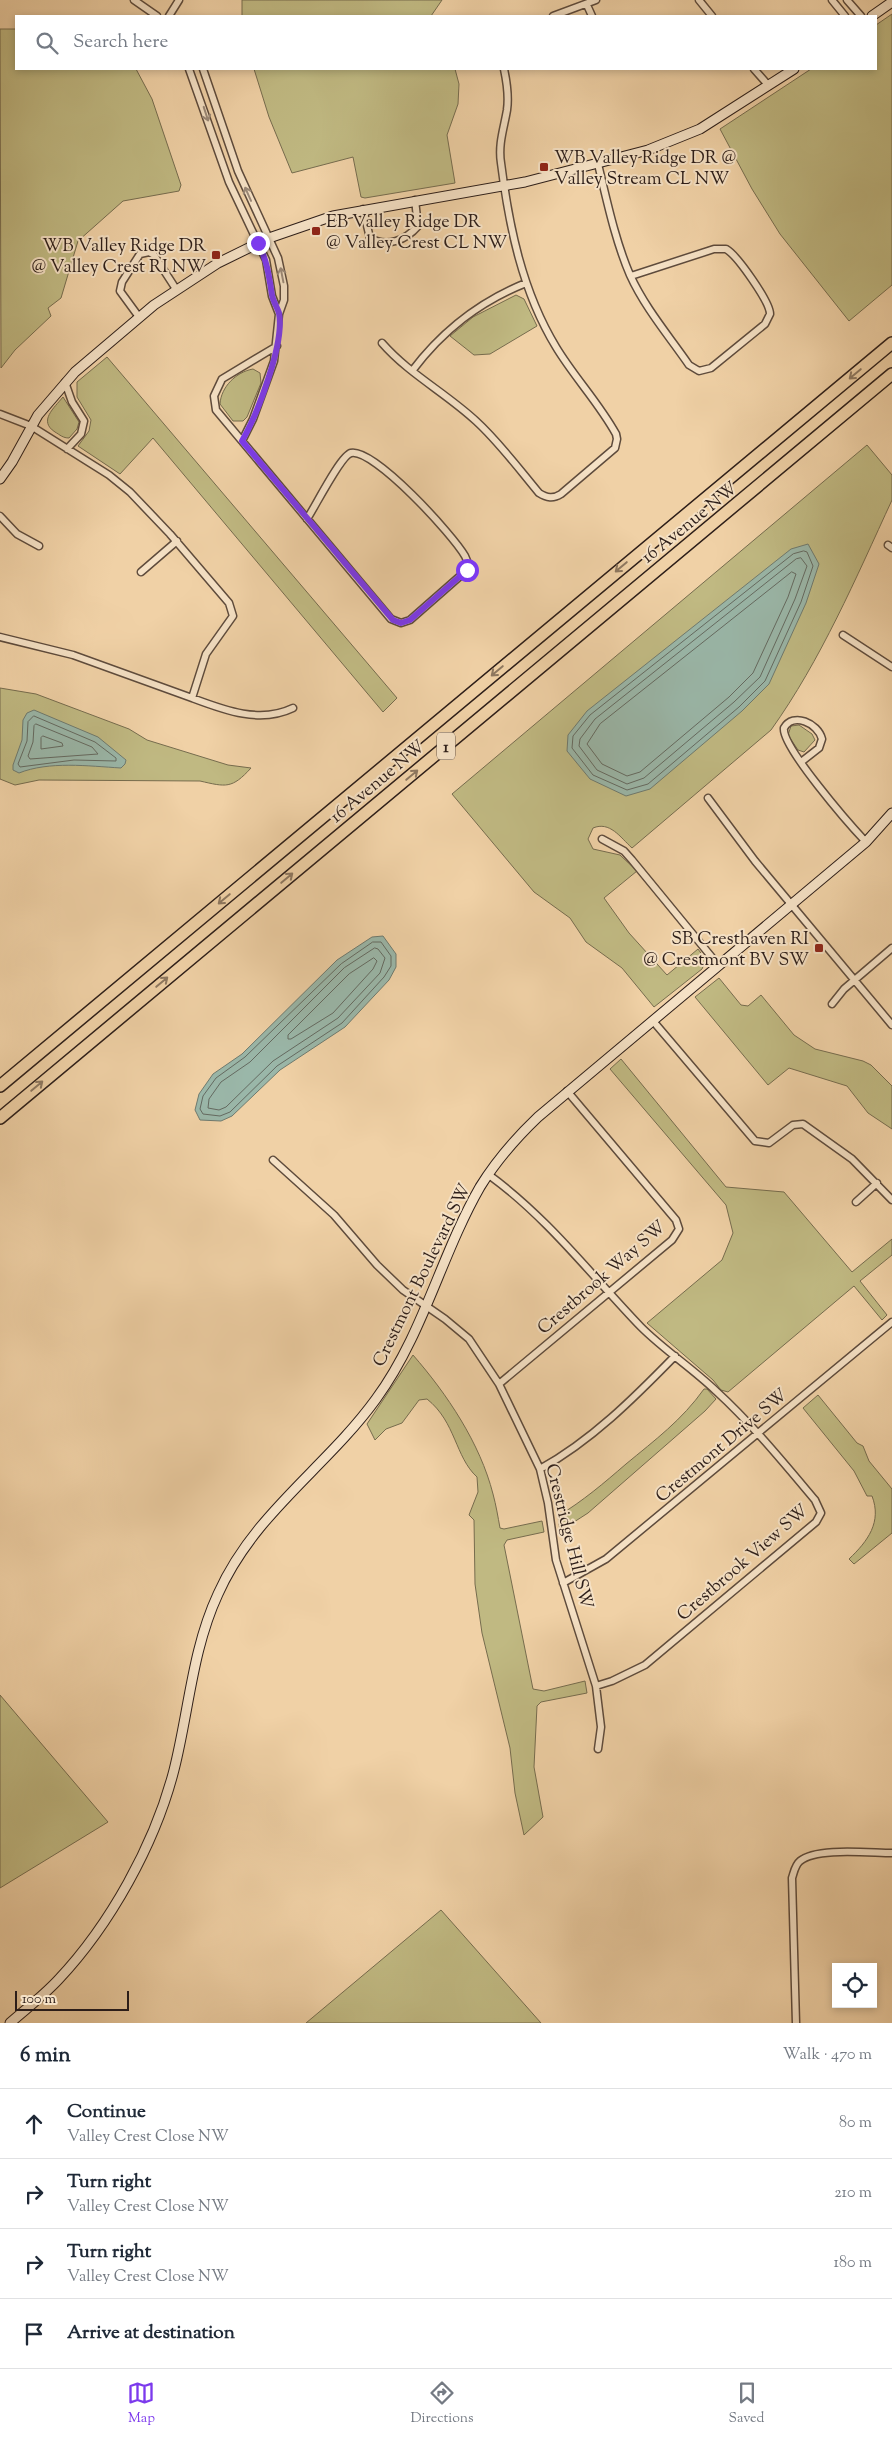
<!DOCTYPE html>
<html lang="en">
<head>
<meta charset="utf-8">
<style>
	:root { --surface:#fff; --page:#f6f6f7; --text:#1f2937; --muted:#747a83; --line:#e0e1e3; --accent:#7c3aed }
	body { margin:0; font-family:"Sorts Mill Goudy",serif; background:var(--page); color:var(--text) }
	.controls { position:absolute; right:15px; bottom:15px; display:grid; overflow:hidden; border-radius:0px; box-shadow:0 2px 8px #0003 }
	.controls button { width:45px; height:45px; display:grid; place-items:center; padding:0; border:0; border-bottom:1px solid var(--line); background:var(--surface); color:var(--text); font:25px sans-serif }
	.scale { position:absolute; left:15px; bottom:12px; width:114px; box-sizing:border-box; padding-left:5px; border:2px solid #2d1e19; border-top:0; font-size:14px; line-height:18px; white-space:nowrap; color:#2d1e19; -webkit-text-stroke:4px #f5e1c5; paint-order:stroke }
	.stop { position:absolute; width:15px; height:15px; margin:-11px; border:4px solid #7c3aed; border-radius:50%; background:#fff }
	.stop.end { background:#7c3aed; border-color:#fff; box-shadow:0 1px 5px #0008 }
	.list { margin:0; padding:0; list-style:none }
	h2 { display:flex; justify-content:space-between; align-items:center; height:65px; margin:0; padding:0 20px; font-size:21px }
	h2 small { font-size:16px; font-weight:400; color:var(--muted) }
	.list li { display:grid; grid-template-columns:32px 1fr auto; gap:15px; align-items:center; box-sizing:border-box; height:70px; padding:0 20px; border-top:1px solid var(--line) }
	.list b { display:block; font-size:19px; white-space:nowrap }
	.list p { margin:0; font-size:16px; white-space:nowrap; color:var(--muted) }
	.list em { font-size:16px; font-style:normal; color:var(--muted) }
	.icon { flex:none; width:28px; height:28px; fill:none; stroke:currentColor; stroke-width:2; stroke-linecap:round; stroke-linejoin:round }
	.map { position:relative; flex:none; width:892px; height:2023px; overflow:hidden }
	.search { position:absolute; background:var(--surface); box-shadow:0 2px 8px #0003; left:15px; right:15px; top:15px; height:55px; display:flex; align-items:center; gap:12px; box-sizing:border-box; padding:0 18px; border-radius:0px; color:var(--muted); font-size:19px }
	.sheet { height:345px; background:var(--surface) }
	nav { display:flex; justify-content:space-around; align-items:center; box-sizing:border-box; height:70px; border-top:1px solid var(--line); background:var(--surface); font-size:14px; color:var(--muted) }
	nav a { display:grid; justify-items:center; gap:2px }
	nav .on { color:var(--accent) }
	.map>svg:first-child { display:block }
</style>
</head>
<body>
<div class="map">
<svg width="892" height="2023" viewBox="0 0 892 2023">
	<rect width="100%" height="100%" fill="#f0d1a6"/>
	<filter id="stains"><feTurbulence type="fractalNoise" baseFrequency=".004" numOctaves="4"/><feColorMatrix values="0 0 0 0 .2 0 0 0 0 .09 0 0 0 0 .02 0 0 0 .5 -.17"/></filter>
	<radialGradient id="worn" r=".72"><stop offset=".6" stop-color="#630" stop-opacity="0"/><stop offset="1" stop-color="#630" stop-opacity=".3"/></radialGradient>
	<!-- green -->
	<path fill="#c0b982" stroke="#766c4e" d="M 242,0 L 442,0 L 431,16 L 242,16 Z
		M 892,14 L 892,285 L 849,321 L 780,234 L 752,189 L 720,129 L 811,69 L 876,69 L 876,25 Z
		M 0,29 L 16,29 L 16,69 L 136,69 L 152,99 L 181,185 L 179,191 L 123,201 L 78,241 L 61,298 L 48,308 L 51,316 L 15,350 L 1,368 Z
		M 254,69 L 455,69 L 459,84 L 458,104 L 447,135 L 455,183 L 365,198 L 361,197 L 353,157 L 292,173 L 269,117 Z
		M 516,295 L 524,299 L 537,326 L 490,354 L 474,355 L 450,336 L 473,317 Z
		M 107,357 L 397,698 L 383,712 L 153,438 L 120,474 L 78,446 L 89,431 L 91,420 L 77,397 L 77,382 Z
		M 253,369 L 260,373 L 261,383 L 247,417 L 243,421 L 233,421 L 220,404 C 221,387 236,372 253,369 Z
		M 63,397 L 79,422 L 77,429 L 69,438 C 63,438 60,435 55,432 C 38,421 54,408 63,397 Z
		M 867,445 L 892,475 L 892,500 C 856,578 821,660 771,730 L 632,848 C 620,837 610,821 593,828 L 588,839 L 593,849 L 620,855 L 637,871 L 604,898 L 629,933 L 667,975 L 698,949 L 706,960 L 702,969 L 654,1007 L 622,968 L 586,942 L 570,918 L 534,892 L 452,794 Z
		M 0,688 L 36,694 L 129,729 L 147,740 L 228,765 L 251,768 C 232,789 226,787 200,781 L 39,780 L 15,785 L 0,779 Z
		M 799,725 L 812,734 L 815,740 L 804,752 L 798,750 L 788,735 L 791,726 Z
		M 719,978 L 741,1005 L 748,1006 L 761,995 L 794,1035 L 815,1049 L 863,1061 L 871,1065 L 892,1086 L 892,1129 L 868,1113 L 847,1086 L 789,1068 L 768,1085 L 695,997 Z
		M 621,1059 L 726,1187 L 784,1192 L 852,1272 L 892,1239 L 892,1255 L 860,1281 L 887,1315 L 882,1320 L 854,1286 L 728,1392 L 721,1390 L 713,1380 L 647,1323 L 722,1260 L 733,1233 L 726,1205 L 610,1069 Z
		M 413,1355 C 447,1394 480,1443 493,1494 C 496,1505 498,1517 500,1528 L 504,1529 L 542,1521 L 544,1532 L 507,1540 L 504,1545 L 533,1689 L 544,1691 L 585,1681 L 587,1693 L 541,1702 L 537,1706 L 534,1767 L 543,1817 L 524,1835 L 515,1793 L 510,1748 L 482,1633 L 475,1584 L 474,1520 L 469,1515 L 478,1492 L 477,1477 C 455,1457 456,1422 427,1399 L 419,1400 L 402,1423 L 386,1429 L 375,1440 L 367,1424 Z
		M 704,1389 L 707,1389 L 716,1399 L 705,1411 L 588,1513 L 560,1531 L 558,1516 C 583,1501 604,1483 626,1464 C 655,1440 682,1420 704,1389 Z
		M 818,1395 L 857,1443 L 863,1446 L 869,1461 L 892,1489 L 892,1533 L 854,1564 L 849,1559 C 868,1541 882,1522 872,1496 L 867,1496 L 854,1471 L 803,1408 Z
		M 0,1695 L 108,1822 L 0,1888 Z
		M 441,1910 L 541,2023 L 306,2023 Z"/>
	<!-- water -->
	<path fill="#9ab7a9" stroke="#6e7a6f" d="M 808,544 L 819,564 L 806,603 L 769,684 L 742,711 L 650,789 L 626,796 L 590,779 L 567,751 L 568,735 L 587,711 L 791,549 Z
		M 34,710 L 98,737 L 126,760 L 125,764 L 121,768 C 88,766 49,761 19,773 L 13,770 L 13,765 L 22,740 L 23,720 L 27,713 Z
		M 383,936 L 396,954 L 396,967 L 389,980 L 345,1027 L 280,1070 L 232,1116 L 221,1121 L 200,1120 L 195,1110 L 199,1094 L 213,1074 L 242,1054 L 337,960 L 372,937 Z"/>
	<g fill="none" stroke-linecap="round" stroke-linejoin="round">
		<!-- shore -->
		<path stroke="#646a61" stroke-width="1" d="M 804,551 L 807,552 L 813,566 L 801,602 L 765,681 L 739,707 L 648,784 L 627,790 L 593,775 L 572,748 L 573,736 L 590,715 L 793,554 Z
			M 801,558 L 807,566 L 795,599 L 760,677 L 734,702 L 644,778 L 627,784 L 597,770 L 579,746 L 580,739 L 595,719 L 796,559 Z
			M 792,572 L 796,574 L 788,597 L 753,673 L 729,697 L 640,772 L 627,776 L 602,764 L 587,744 L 600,724 Z
			M 34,716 L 95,742 L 116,758 L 116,761 L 74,760 L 20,767 L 18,764 L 27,741 L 28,722 Z
			M 36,724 L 92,747 L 98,754 L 30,759 L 28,756 L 33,742 L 34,726 Z
			M 43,736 L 62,743 L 63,746 L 41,749 L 41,738 Z
			M 373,942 L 381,942 L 391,956 L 391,966 L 384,977 L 342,1023 L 277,1066 L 230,1112 L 220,1116 L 203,1114 L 200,1109 L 203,1096 L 216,1078 L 245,1057 L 341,964 Z
			M 375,948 L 378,949 L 385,958 L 380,973 L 338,1018 L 273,1061 L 226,1107 L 219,1110 L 208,1108 L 209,1099 L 221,1082 L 250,1062 L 344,968 Z
			M 374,958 L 377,961 L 373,969 L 333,1013 L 291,1039 L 288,1039 L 288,1035 L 349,974 Z"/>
		<!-- street casing -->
		<g stroke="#5e4b3c" stroke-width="9">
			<path id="street" d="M 134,0 L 157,16
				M 699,0 L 712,16
				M 832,0 L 845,16
				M 847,0 L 861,16
				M 587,5 L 592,16
				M 169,16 L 179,0
				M 553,16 L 596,0
				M 189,69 L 229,182 L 266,260 L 272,296 L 279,314
				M 203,69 L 238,171 L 278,258 L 284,286 L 284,300 L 279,314 L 274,361 L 253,419 L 242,441
				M 754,69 L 769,86
				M 598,164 C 607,201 615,240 630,275 C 645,308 669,336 689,365 L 699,371 L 711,368 L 765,324 L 770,314 C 770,302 737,255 726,249 L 714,249 L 631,276
				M 363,209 L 370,238 C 387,248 406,240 418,226 L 415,200
				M 139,317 L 120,291 L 122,282 L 140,254 L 149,252 L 154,255 L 176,289
				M 382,343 C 409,374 446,393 476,421 C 499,442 519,469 539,493 C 547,498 553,499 561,494 L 615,448 L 617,439 L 616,434 C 599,403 574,377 556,347 C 522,291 509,226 501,163 C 498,144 504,128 507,110 C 509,96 507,83 504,69
				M 277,346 L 222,379 L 214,396 L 216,410 L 391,619 L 401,623 L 410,620 L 467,570 C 468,565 468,561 465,556 C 453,535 374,448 351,453 C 341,455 315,507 307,519
				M 412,371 C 443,330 479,302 526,283
				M 65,382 L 72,402 L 84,421 L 81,434 L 67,449
				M 0,414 L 31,426 L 109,475 L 130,492 L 170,534 L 229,603 L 233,616 L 206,654 L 192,698 L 73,655 L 0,637
				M 0,516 L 17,534 L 39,546
				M 888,545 L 892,548
				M 141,572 L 177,541
				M 843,635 L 892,667
				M 192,698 C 224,710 260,724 293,708
				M 801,762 L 819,748 L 822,739 C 818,723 793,712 784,728 C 781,746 850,825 866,842
				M 708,798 L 755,861 L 892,1025
				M 602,839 L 624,851 L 632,860 L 719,966
				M 832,1004 L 844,989 L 892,948
				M 653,1021 L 755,1141 L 769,1143 L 793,1125 L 803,1124 L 852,1159 L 892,1200
				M 273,1160 L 334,1215 L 377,1265 L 403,1290 L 445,1319 L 469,1339 L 499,1384 L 540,1469 L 548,1503 L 556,1560 L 596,1686 L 601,1727 L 598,1749
				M 489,1175 C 548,1218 591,1275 641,1327 C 664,1350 692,1368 716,1391 C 752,1424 783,1462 815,1500 L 821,1513 L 816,1522 L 645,1665 L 612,1681 L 596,1686
				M 856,1202 L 877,1183
				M 499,1384 L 672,1240 L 679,1229 L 676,1220 L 567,1091
				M 540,1469 C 591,1441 634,1398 675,1356
				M 563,1583 L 606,1559 L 892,1322
				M 796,2023 L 792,1878 C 794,1872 795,1865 800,1861 C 816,1847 870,1853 892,1853"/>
		</g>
		<!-- secondary casing -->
		<g stroke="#2d1e19" stroke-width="11">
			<path id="secondary" d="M 872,16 L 892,2
				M 0,479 L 12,462 L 38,415 L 75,372 L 154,305 L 218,263 L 269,238 L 333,216 L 525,182 L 648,150 L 700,129 L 794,69
				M 10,2023 C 26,2009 43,1996 58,1980 C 110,1925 155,1844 174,1770 C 189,1711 192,1650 218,1594 C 254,1513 326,1468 376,1399 C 423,1335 441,1255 480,1187 C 496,1161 516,1138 538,1117 L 866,842 L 892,813"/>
		</g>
		<!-- highway casing -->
		<g stroke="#2d1e19" stroke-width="14">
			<path id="highway" d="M 0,1086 L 892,343
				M 0,1118 L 892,374"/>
		</g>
		<!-- street -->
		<use href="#street" stroke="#f5e1c5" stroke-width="6"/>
		<!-- secondary -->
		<use href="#secondary" stroke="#f5e1c5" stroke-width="9"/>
		<!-- highway -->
		<use href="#highway" stroke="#f0d1a6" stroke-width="11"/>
	</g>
	<!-- one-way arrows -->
	<defs><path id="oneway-shaft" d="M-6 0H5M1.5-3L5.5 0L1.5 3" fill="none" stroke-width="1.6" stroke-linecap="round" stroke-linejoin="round" transform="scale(1.25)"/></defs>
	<g stroke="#9b8978">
		<use href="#oneway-shaft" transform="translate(206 114) rotate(72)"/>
		<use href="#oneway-shaft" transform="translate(248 194) rotate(-114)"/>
		<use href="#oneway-shaft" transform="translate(282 275) rotate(-101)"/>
	</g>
	<g stroke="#8e7860">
		<use href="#oneway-shaft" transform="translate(855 374) rotate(140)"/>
		<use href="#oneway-shaft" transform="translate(621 567) rotate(140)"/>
		<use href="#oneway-shaft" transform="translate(497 671) rotate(140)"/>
		<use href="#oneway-shaft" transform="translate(412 775) rotate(-40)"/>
		<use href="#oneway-shaft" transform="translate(287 878) rotate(-40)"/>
		<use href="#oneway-shaft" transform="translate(224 899) rotate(140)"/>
		<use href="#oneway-shaft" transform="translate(162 982) rotate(-40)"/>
		<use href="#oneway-shaft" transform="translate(37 1086) rotate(-40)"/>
	</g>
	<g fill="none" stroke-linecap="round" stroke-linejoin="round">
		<!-- route -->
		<path stroke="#7c3aed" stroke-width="6" d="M 258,243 C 267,260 269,276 272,295 C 273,301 277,307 279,313 C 285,343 257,415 242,441 L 393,620 L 401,623 L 410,620 L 467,570"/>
	</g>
	<!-- markers -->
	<g fill="#8f2418" stroke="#f5e1c5" stroke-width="2">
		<rect x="539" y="162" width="10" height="10" rx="2.5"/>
		<rect x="311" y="226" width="10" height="10" rx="2.5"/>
		<rect x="211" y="250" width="10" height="10" rx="2.5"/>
		<rect x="814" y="943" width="10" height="10" rx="2.5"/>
	</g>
	<g text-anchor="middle" stroke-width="4" stroke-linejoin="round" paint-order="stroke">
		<!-- shield labels -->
		<rect fill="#f5e1c5" stroke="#69584d" stroke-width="1" x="437" y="732.5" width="18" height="27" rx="4"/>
		<g font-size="16" font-weight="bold" fill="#2d1e19">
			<text x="446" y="752">1</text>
		</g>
		<!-- poi labels -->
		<g font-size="18" fill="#2d1e19" stroke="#f5e1c5" text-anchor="start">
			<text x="554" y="163">WB Valley Ridge DR @<tspan x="554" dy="21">Valley Stream CL NW</tspan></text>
			<text x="326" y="227">EB Valley Ridge DR<tspan x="326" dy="21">@ Valley Crest CL NW</tspan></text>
			<text x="206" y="251" text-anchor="end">WB Valley Ridge DR<tspan x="206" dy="21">@ Valley Crest RI NW</tspan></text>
			<text x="809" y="944" text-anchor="end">SB Cresthaven RI<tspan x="809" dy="21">@ Crestmont BV SW</tspan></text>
		</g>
		<!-- street labels -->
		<g font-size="18" fill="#2d1e19" stroke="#f5e1c5">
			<text transform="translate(689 522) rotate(-39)" y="6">16 Avenue NW</text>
			<text transform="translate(377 781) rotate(-40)" y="6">16 Avenue NW</text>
			<text transform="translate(421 1275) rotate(-64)" y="6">Crestmont Boulevard SW</text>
			<text transform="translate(601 1277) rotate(-41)" y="6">Crestbrook Way SW</text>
			<text transform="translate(721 1445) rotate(-40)" y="6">Crestmont Drive SW</text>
			<text transform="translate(570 1536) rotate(76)" y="6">Crestridge Hill SW</text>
			<text transform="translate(742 1562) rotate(-41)" y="6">Crestbrook View SW</text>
		</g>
	</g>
	<rect width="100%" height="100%" filter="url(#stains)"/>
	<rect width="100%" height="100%" fill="url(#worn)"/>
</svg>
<div class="controls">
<button><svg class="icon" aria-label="locate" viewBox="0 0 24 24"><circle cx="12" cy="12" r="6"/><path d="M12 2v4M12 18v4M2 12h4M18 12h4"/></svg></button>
</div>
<div class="scale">100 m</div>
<div class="stop" style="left:467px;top:570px"></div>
<div class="stop end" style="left:258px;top:243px"></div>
<div class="search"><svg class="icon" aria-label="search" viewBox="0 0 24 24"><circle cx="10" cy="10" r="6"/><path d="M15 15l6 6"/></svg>Search here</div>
</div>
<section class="sheet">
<h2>6 min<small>Walk · 470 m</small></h2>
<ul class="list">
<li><svg class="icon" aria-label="ahead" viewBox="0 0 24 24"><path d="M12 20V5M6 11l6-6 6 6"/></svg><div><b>Continue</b><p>Valley Crest Close NW</p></div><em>80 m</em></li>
<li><svg class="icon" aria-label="right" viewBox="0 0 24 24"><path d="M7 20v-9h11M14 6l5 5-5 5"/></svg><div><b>Turn right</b><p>Valley Crest Close NW</p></div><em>210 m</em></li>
<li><svg class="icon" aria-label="right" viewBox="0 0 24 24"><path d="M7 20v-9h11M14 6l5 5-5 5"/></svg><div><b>Turn right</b><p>Valley Crest Close NW</p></div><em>180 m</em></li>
<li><svg class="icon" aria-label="arrive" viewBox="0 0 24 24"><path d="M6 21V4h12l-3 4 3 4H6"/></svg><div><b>Arrive at destination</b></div></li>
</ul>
</section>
<nav>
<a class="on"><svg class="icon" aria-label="map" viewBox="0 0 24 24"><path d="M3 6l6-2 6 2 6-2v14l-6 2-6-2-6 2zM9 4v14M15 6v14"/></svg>Map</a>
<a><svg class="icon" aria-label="directions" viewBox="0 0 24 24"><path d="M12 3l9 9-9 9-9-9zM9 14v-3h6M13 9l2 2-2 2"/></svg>Directions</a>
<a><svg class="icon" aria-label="saved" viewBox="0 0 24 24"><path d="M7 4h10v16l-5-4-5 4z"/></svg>Saved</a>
</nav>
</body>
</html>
